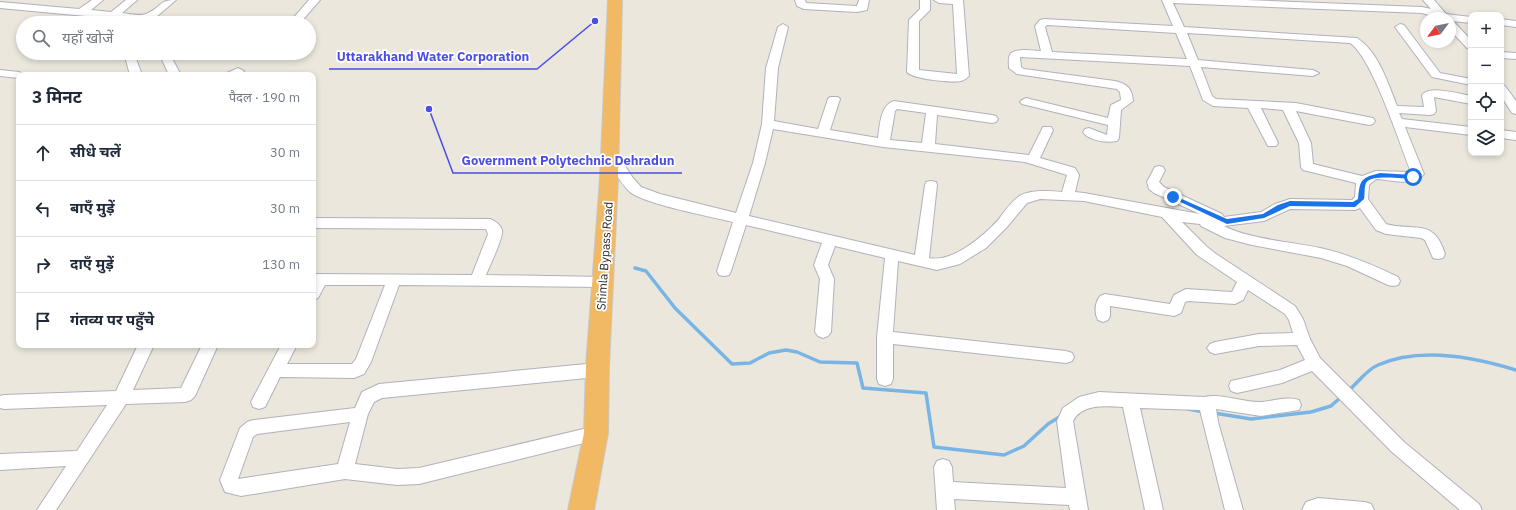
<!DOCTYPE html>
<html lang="hi">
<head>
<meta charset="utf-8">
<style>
	:root { --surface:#fff; --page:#f2f2f3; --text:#1f2937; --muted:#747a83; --line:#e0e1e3 }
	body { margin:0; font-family:"IBM Plex Sans","Noto Sans Devanagari",sans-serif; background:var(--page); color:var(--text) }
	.controls { position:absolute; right:12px; top:12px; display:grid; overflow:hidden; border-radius:8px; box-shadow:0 2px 6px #0003 }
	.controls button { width:36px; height:36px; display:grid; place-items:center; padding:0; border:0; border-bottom:1px solid var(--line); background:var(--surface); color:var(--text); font:20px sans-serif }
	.compass { position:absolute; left:1420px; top:12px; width:36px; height:36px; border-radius:50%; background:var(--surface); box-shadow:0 2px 6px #0003; rotate:238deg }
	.stop { position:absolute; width:12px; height:12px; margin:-9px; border:3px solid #1a73e8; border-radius:50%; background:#fff }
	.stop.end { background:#1a73e8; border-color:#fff; box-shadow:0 1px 4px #0008 }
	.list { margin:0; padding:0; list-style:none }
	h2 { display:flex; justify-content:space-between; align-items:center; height:52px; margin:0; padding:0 16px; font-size:17px }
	h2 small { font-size:13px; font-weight:400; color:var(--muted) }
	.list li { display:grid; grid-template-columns:26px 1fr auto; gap:12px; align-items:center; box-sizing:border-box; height:56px; padding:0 16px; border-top:1px solid var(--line) }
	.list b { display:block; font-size:15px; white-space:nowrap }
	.list em { font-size:13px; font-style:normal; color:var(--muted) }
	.icon { flex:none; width:22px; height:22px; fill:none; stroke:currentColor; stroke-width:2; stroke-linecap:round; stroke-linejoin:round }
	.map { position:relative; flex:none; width:1516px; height:510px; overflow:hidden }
	.search { position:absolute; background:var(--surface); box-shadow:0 2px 6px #0003; left:16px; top:16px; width:300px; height:44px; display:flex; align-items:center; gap:10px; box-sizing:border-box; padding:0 14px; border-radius:22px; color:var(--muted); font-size:15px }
	.panel { position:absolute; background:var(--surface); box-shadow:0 2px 6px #0003; left:16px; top:72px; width:300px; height:276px; border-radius:8px }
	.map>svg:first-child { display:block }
</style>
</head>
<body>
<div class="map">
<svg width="1516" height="510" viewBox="0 0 1516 510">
	<rect width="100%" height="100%" fill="#ebe7dd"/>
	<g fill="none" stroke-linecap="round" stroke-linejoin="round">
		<!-- stream -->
		<path stroke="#79b5e4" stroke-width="3.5" d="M 635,268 L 646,271 L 675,308 L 732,364 L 750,363 L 769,353 L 786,350 L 797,352 L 820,362 L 857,363 L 863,388 L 926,393 L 934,447 L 1004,455 L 1024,446 L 1048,424 L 1061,416
			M 1348,391 C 1358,383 1366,370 1378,365 C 1420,346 1474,357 1516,370
			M 1188,409 L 1204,412
			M 1214,413 L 1251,419 L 1311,412 L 1331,406 L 1341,397"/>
		<!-- minor casing -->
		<g stroke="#b1b1bd" stroke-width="2">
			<path id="minor" d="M 92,0 L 103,0 L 91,10 L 111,12 L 126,0 L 137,0 L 122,13 C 130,14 141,17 148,13 C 162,7 158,0 176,0 L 155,18 L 139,21 L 0,8 L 0,2 L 79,9 Z
				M 309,0 L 320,0 L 300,23 L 289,23 Z
				M 795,0 L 805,0 L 806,3 L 857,6 L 859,0 L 869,0 L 867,10 L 857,12 L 804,9 L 797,6 Z
				M 920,0 L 930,0 L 930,10 L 919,21 L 919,70 L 957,74 L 953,4 L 939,3 L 934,0 L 963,0 L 969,76 C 966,79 964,80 961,81 C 951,83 913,79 907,72 L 909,20 L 920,9 Z
				M 1162,0 L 1245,0 L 1422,7 L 1431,9 L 1423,0 L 1434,0 L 1446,14 L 1471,17 L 1471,23 L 1451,21 L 1450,18 L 1439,18 L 1422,13 L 1173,3 L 1184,27 L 1357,38 C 1378,51 1388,83 1397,106 L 1424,107 L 1422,95 C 1430,85 1459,94 1471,96 L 1471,104 L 1434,97 L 1436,111 L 1434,114 L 1430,115 L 1399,113 L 1402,119 L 1471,127 L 1471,135 L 1405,127 L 1424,174 C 1415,188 1389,179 1376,179 L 1369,185 L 1368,199 L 1386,224 C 1414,232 1434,217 1445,254 L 1443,258 L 1438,259 L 1433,258 L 1425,240 L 1421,238 L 1386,234 L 1376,230 L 1360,208 L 1355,210 L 1290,209 L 1264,221 L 1224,226 C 1248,239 1292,242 1320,248 C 1348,254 1373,265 1398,277 L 1400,281 L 1398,285 L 1393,286 L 1388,285 L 1347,266 L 1321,258 L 1252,245 L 1225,238 L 1201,226 L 1200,224 L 1182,222 L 1207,247 L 1216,254 L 1295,306 L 1303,319 L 1310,339 L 1320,358 L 1404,442 L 1479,504 L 1482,510 L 1460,510 L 1392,452 L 1312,371 L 1282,383 L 1237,393 L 1231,391 L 1229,386 L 1231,381 L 1280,370 L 1305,360 L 1297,345 L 1259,346 L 1215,354 L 1210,352 L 1207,348 L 1210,344 L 1215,342 L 1259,334 L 1293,333 L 1289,320 L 1285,314 L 1248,290 L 1243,300 L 1235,304 L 1188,301 L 1185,302 L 1181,313 L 1174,316 L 1110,306 L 1110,316 L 1108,320 L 1103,322 L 1098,320 C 1094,312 1095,303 1100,296 L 1105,294 L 1170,304 L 1174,295 L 1186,289 L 1232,292 L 1237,282 L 1197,255 L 1162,217 L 1084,201 L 1040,199 L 1027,203 L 1007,227 L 986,248 L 960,264 L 937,270 L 898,261 L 893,332 L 1066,351 L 1072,353 L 1074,357 L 1072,361 L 1066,363 L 893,344 L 893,379 L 891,384 L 885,386 L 879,384 L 877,379 L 877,337 L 885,258 L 835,246 L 828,265 L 834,279 L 831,332 L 828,336 L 823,338 L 818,336 L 815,332 L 820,279 L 814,265 L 822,243 L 746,225 L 731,271 L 729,275 L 724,276 L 719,275 L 717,271 L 733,222 C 713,217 644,204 630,192 C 619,182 612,166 605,154 L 607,151 L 615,151 L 633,178 L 641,187 L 660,194 L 736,213 L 753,163 L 762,124 L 766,68 L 778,27 L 783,24 L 788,27 L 778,68 L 774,121 L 818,129 L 828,99 L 830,97 L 838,97 L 840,99 L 830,130 L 878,138 C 880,126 880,105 894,101 L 992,115 L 996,116 L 998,119 L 996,122 L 992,123 L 937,115 L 935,144 L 1029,155 L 1043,127 L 1051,127 L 1053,130 L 1040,158 L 1075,168 L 1079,175 L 1075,192 L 1084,193 L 1200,214 L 1154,193 L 1149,189 L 1147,182 L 1155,167 L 1159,166 L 1163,167 L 1165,170 L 1159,182 L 1164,187 L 1222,214 L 1224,217 L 1261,212 L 1275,204 L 1290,199 L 1352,200 L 1355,197 L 1356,183 L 1303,170 L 1301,167 L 1299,143 L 1283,110 L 1261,108 L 1278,143 L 1276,146 L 1268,146 L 1248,108 L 1213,106 L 1203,100 L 1190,66 L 1020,57 L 1021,67 L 1024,69 L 1115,81 C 1127,84 1132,88 1133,101 L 1121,110 L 1119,138 L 1117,141 C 1107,143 1089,141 1083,132 L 1085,129 L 1089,128 L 1107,135 L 1108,125 L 1022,104 L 1020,102 L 1022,100 L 1026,98 L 1108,118 L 1111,105 L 1121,100 L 1120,92 L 1117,89 L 1017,74 L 1009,68 C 1009,64 1008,58 1010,55 C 1013,47 1035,51 1041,51 L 1035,26 L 1040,20 L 1044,19 L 1173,26 ZM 1047,25 L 1176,33 L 1187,59 L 1052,52 L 1045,27 ZM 1187,33 L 1350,43 C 1372,57 1400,145 1411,172 L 1376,171 L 1362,176 L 1313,164 L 1311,143 L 1296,111 L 1369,125 L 1373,124 L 1375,121 L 1373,118 L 1296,103 L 1216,99 L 1212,96 L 1201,67 L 1313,76 L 1319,73 L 1313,70 L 1198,60 ZM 897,109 L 926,113 L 922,143 L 890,140 L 895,111 ZM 773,129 L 883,147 L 1025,162 L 1067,175 L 1062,192 C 1049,191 1027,189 1017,198 C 1010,203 1004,212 999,219 C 984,236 952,263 929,258 L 937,185 L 936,182 L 931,181 L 926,182 L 925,185 L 915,255 L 749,216 L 765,163 Z
				M 1501,19 L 1516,21 L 1516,27 L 1501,25 Z
				M 1450,21 L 1454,22 L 1471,40 L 1471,49 L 1467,48 L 1450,30 Z
				M 1400,24 L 1404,25 L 1440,73 L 1471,79 L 1471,85 L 1432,77 L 1395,27 Z
				M 1501,52 L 1516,53 L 1516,59 L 1501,58 Z
				M 124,53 L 134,53 L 142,75 L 130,75 Z
				M 159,53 L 169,53 L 181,75 L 169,75 Z
				M 238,68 L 244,71 C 240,77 232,75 225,75 L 227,73 Z
				M 0,70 L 19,72 L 25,75 L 19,75 L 19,78 L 0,76 Z
				M 1501,85 L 1505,86 L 1516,101 L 1516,114 L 1512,113 L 1501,96 Z
				M 1501,130 L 1516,132 L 1516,140 L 1501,138 Z
				M 313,218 L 490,219 C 495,221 500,224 502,230 C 504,237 489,267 486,275 L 604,277 L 609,278 L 611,282 L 609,286 L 604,287 L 399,285 L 371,362 L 364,374 L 354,378 L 280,377 L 265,407 L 259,409 L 253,407 L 251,402 L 281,345 L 297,345 L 287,364 L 352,364 L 356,359 L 385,285 L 325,285 L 318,298 L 313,300 L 313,274 L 472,275 L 488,234 L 486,229 L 313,228 Z
				M 138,345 L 154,345 L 133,390 L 181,388 L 202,345 L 218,345 L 195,396 L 191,400 L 185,402 L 126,404 L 56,510 L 37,510 L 66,466 L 0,470 L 0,454 L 77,451 L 107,405 L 4,409 L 0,408 L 0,396 L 4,395 L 116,391 Z
				M 597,363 L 603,365 L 605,370 L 603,375 L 597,377 L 382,398 L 374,402 L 368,414 L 355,464 L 397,469 L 419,468 L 596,426 L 602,428 L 604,433 L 602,438 L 596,440 L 419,484 L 397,485 L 345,479 L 241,496 L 225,492 L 220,480 L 240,428 L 247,422 L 253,420 L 355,408 L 362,392 L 379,384 ZM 350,422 L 338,464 L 238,479 L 253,437 L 257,434 Z
				M 1099,392 L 1204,397 C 1224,393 1242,403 1262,402 C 1274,401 1287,396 1299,400 L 1301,405 L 1299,410 L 1261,416 L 1216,409 L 1218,422 L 1243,510 L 1225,510 L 1200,410 L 1140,408 L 1163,510 L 1145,510 L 1123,407 C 1107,406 1082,403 1073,421 L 1088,510 L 1070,510 L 1069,505 L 954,499 L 955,510 L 937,510 L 934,467 L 937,461 L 943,459 L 949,461 L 952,467 L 953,482 L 1066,488 L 1057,421 L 1063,408 L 1079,397 Z
				M 1318,498 L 1365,502 L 1371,504 L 1374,510 L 1302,510 L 1306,502 Z"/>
		</g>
		<!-- highway casing -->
		<g stroke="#c8c8c8" stroke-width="2">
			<path id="highway" d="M 608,0 L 622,0 L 618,178 L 609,366 L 608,433 L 594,510 L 568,510 L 584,433 L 586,366 L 600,178 Z"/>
		</g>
		<!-- minor -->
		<use href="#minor" fill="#fff" fill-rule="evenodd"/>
		<!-- highway -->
		<use href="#highway" fill="#f1b963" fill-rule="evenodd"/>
	</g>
	<!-- route -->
	<path fill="#1a73e8" d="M 1380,173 L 1413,175 L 1416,177 L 1413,179 C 1404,179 1371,174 1366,183 C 1364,187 1365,195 1364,199 L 1355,207 L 1290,206 L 1264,218 L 1227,224 L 1170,197 L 1175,196 L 1227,219 L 1263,214 L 1278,205 L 1290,201 L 1353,202 L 1358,199 C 1360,179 1361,178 1380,173 Z"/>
	<g text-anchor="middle" stroke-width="3.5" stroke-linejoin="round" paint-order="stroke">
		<!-- street labels -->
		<g font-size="12" fill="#2a2a2a" stroke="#fff">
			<text transform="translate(605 256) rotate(-86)" y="4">Shimla Bypass Road</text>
		</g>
	</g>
	<!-- callouts -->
	<path fill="none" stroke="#4a4ceb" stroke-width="1.5" d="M595 21L537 69H329M429 109L453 173H682"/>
	<g fill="#4a4ceb" stroke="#fff" stroke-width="1.5">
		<circle cx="595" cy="21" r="4"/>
		<circle cx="429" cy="109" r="4"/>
	</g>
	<g font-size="13" text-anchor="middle" font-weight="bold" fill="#4a4ceb" stroke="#fff" stroke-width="3.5" stroke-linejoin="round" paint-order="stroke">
		<text x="433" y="61">Uttarakhand Water Corporation</text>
		<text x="568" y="165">Government Polytechnic Dehradun</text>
	</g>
</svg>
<div class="controls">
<button>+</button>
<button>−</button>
<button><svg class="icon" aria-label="locate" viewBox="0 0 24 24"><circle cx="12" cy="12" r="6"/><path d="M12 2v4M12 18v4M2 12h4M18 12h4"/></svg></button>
<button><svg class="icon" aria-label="layers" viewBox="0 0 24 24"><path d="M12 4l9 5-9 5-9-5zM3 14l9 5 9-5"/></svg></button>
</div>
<svg class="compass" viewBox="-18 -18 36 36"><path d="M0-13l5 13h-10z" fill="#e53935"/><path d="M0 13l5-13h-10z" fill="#747a83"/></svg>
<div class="stop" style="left:1413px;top:177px"></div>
<div class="stop end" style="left:1173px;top:197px"></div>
<div class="search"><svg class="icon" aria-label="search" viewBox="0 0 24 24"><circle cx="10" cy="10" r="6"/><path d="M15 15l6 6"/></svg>यहाँ खोजें</div>
<section class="panel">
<h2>3 मिनट<small>पैदल · 190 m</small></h2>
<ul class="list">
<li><svg class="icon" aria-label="ahead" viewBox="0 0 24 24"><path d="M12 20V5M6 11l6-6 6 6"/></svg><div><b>सीधे चलें</b></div><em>30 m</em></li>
<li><svg class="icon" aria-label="left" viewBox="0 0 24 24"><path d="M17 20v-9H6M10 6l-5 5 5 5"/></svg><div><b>बाएँ मुड़ें</b></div><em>30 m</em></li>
<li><svg class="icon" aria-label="right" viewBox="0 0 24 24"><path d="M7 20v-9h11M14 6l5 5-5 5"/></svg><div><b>दाएँ मुड़ें</b></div><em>130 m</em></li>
<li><svg class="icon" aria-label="arrive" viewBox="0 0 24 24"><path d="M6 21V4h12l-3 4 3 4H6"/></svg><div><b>गंतव्य पर पहुँचे</b></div></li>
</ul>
</section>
</div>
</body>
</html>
